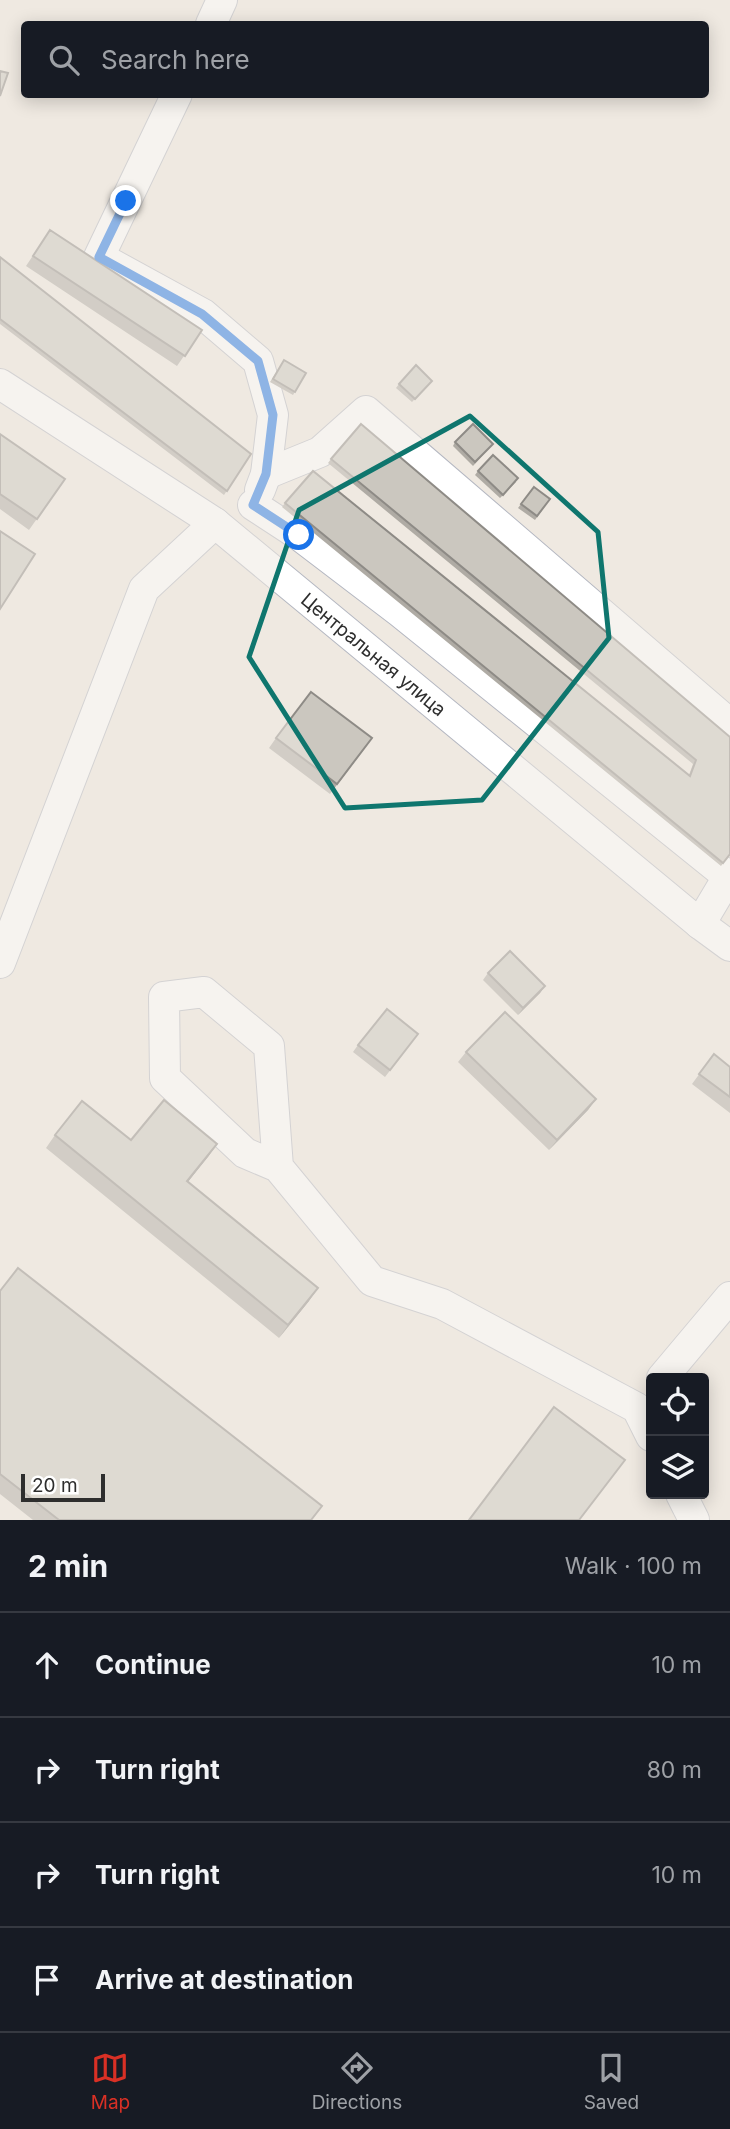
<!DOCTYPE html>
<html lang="en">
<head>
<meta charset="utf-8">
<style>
	:root { --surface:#171b24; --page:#242831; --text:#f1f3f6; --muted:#9ea1a6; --line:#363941; --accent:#d93025 }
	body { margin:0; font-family:Inter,sans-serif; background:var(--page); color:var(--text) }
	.controls { position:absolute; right:21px; bottom:21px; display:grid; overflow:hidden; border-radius:7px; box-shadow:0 4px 18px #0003 }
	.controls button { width:63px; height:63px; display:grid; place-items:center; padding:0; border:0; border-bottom:2px solid var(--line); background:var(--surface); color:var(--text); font:35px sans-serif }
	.scale { position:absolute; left:21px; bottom:18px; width:84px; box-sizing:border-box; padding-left:7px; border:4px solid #2e2e2e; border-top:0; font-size:19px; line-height:24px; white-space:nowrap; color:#2e2e2e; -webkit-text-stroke:5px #fff; paint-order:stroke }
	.stop { position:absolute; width:21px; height:21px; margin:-16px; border:5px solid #1a73e8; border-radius:50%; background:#fff }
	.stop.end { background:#1a73e8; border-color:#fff; box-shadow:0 2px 7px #0008 }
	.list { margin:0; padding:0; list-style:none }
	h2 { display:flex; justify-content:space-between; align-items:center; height:91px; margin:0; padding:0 28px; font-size:30px }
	h2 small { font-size:23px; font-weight:400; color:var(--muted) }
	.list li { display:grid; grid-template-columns:46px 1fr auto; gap:21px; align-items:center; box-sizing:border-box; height:105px; padding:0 28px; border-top:2px solid var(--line) }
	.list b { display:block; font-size:26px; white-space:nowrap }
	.list em { font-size:23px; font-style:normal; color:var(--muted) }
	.icon { flex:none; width:38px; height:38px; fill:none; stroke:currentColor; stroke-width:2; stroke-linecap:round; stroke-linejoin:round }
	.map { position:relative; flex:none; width:730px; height:1520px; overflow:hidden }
	.search { position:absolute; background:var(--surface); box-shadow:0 4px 18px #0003; left:21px; right:21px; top:21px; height:77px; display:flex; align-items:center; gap:18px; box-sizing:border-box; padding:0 24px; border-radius:7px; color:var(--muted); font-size:26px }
	.sheet { height:511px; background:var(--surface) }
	nav { display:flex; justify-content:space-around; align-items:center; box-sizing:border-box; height:98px; border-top:2px solid var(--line); background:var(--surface); font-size:19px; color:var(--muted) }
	nav a { display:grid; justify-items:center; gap:4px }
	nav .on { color:var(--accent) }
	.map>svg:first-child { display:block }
</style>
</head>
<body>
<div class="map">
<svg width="730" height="1520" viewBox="0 0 730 1520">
	<rect width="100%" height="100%" fill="#efe9e1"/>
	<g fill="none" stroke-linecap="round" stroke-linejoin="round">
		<!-- minor casing -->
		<g stroke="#b4b7c1" stroke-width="32">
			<g id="minor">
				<path d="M 211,24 L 222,0"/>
				<path d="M 177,94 L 99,257 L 203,314 L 258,361 L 273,415 L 266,474 L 260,490"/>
				<path id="s1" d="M 0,384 L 215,523 L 700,924 L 730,946"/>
				<path d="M 266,474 L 320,452 L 366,411 L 730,724"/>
				<path d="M 253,505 L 299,535 L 400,612 L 730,878"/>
				<path d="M 700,924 L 728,877"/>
				<path d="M 0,963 L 144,589 L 215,523"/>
				<path d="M 278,1167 L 269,1046 L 204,992 L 164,997 L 165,1078 L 245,1153 L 278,1167 L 372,1281 L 442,1304 L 637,1408 L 651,1436"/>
				<path d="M 662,1378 L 730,1297"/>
				<path d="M 681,1494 L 694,1520"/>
			</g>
		</g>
		<!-- minor -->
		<use href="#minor" stroke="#fff" stroke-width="30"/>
	</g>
	<!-- wall -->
	<path fill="#afaba4" d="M 50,230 L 202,330 L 177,366 L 26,266 Z
		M 0,257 L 251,454 L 224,495 L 0,324 Z
		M 284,360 L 306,373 L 293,395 L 270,382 Z
		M 399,384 L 429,384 L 412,402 L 396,388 Z
		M 0,434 L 65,479 L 29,530 L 0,509 Z
		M 455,442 L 493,444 L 473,466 L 453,446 Z
		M 331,459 L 730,737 L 730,854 L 721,866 L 282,507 L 285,503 L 689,775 L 693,764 L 328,463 Z
		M 478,471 L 516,482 L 500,498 L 475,475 Z
		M 534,487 L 550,499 L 535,520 L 518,508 Z
		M 276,738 L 365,748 L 330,794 L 269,748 Z
		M 488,973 L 545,986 L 540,993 L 518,1015 L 483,980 Z
		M 418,1034 L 385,1077 L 353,1052 L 358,1045 Z
		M 466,1052 L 596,1099 L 588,1110 L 549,1150 L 458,1062 Z
		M 714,1054 L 730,1067 L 730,1113 L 692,1084 Z
		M 55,1135 L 131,1140 L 217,1144 L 188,1182 L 309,1301 L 279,1338 L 46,1148 Z
		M 0,1291 L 312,1520 L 33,1520 L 0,1494 Z"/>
	<!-- shaded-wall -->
	<path fill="#8e8b86" d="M 545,986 L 540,993 L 518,1015 L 523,1008 Z
		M 596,1099 L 588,1110 L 549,1150 L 557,1140 Z
		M 217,1144 L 208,1157 L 178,1194 L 187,1181 Z
		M 318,1288 L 309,1301 L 279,1338 L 288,1325 Z"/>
	<!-- building -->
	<path fill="#cbc7bf" stroke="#8e8b86" stroke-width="2" d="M 0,71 L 8,73 L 0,96 Z
		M 50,230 L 202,330 L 185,356 L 33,256 Z
		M 0,257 L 251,454 L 227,491 L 0,319 Z
		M 284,360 L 306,373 L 295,392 L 273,379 Z
		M 416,365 L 432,381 L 415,399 L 399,384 Z
		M 361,424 L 730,737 L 730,854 L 723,863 L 285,503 L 313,471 L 690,776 L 696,760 L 331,459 Z
		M 473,424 L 493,444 L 475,462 L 455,442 Z
		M 0,434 L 65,479 L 37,519 L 0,494 Z
		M 493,455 L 518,478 L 503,495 L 478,471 Z
		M 534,487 L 550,499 L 537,516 L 521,504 Z
		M 0,531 L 35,554 L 0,609 Z
		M 311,692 L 372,738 L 337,784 L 276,738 Z
		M 510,951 L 545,986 L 523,1008 L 488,973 Z
		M 387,1009 L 418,1034 L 390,1070 L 358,1045 Z
		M 505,1012 L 596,1099 L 557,1140 L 466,1052 Z
		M 714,1054 L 730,1067 L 730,1097 L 699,1074 Z
		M 164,1100 L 217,1144 L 187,1181 L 318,1288 L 288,1325 L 55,1135 L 82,1101 L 131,1140 Z
		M 18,1268 L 322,1506 L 311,1520 L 59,1520 L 0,1474 L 0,1291 Z
		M 554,1407 L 625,1460 L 579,1520 L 469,1520 Z"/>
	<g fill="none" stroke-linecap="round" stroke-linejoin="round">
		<!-- route -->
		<path stroke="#1a73e8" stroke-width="9" d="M 126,201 L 99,257 L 202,314 L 258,361 L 273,415 L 266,474 L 253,505 L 299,535"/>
	</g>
	<!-- marked area -->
	<path d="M0 0H730V1520H0ZM 470,416 L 598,532 L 609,638 L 482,800 L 345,808 L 249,657 L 299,510 Z" fill="#efe9e1" fill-opacity=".55" fill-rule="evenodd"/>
	<path fill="none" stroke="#0f766e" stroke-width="5" stroke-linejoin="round" d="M 470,416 L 598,532 L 609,638 L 482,800 L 345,808 L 249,657 L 299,510 Z"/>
	<g text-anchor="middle" stroke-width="7" stroke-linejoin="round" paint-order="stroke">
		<!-- street labels -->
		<g font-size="19" fill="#2e2e2e" stroke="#fff">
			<text dy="7" stroke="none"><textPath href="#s1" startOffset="462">Центральная улица</textPath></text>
		</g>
	</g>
</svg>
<div class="controls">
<button><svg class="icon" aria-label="locate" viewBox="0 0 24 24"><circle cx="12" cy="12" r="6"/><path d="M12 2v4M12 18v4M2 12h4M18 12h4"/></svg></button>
<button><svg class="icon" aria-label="layers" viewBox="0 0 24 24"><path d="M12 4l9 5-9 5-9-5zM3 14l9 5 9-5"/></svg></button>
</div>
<div class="scale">20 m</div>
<div class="stop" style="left:299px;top:535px"></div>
<div class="stop end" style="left:126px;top:201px"></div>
<div class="search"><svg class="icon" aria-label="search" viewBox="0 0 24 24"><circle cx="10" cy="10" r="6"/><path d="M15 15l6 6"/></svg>Search here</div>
</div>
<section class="sheet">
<h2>2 min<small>Walk · 100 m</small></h2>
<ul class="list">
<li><svg class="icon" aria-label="ahead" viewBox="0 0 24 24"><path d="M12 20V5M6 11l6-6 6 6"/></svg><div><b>Continue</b></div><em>10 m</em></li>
<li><svg class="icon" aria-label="right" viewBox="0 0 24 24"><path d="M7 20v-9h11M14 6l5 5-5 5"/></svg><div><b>Turn right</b></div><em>80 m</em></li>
<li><svg class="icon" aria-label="right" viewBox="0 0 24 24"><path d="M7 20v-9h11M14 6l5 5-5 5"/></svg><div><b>Turn right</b></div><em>10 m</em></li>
<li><svg class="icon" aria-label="arrive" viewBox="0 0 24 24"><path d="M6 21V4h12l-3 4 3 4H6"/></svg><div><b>Arrive at destination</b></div></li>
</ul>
</section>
<nav>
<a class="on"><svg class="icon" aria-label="map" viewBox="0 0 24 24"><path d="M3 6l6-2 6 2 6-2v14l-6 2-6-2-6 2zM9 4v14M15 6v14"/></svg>Map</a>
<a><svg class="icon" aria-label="directions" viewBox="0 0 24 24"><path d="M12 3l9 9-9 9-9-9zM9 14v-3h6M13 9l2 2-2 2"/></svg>Directions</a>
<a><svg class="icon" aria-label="saved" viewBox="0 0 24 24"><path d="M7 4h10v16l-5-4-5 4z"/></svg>Saved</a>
</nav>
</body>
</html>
